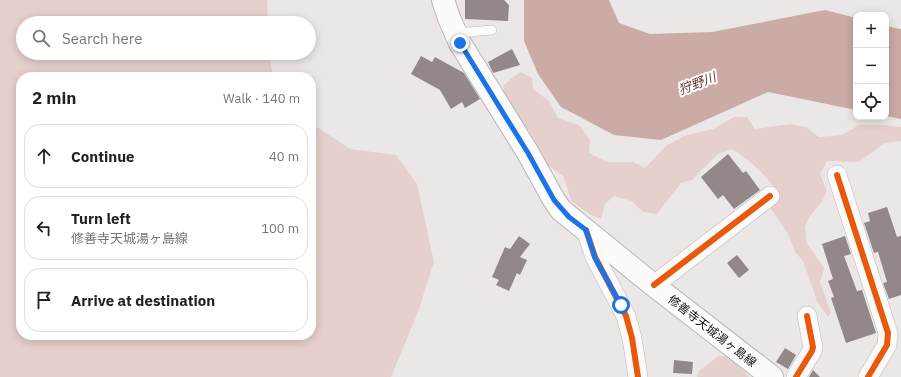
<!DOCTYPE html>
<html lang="en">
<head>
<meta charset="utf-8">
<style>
	:root { --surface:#fff; --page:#f2f2f2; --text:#222; --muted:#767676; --line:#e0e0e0 }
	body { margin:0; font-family:"IBM Plex Sans","Noto Sans JP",sans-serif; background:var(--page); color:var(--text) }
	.controls { position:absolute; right:12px; top:12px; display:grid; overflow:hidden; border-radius:8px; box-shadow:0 2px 10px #0003 }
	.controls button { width:36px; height:36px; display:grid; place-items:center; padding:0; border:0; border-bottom:1px solid var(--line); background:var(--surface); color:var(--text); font:20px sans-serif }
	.stop { position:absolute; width:12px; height:12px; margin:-9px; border:3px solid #1a73e8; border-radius:50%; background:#fff }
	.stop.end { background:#1a73e8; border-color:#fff; box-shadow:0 1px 4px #0008 }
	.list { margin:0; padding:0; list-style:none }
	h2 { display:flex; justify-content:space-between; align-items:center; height:52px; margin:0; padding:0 16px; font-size:17px }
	h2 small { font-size:13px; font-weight:400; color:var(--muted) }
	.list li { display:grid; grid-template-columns:26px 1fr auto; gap:12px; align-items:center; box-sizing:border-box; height:64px; margin:0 8px 8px; padding:0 8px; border:1px solid var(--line); border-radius:16px }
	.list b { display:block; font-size:15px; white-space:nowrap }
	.list p { margin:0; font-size:13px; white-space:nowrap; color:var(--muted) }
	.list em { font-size:13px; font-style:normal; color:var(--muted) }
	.icon { flex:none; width:22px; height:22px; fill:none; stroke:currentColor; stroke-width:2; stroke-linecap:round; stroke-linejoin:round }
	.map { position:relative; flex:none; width:901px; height:377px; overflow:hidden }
	.search { position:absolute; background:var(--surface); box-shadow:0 2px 10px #0003; left:16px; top:16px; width:300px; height:44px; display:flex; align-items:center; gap:10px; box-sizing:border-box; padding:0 14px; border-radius:22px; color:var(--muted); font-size:15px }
	.panel { position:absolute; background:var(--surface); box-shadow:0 2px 10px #0003; left:16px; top:72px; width:300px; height:268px; border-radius:16px }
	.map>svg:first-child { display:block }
</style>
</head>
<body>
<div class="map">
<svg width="901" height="377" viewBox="0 0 901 377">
	<rect width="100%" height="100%" fill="#ece7e7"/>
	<!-- green -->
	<path fill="#e6d0cd" d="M 0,0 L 267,0 L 268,23 L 23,23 L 23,53 L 269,53 L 273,77 L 21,77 L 21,335 L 311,335 L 311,123 L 350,149 L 396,155 L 417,184 L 434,262 L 418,312 L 391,377 L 0,377 Z
		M 521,72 L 532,78 L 533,89 L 549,101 L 558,118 L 579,125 L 590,140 L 589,153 L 607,162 L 633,162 L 645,168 L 667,145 L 687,135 L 713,129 L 734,117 L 747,117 L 755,129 L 790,124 L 806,127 L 819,137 L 842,135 L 859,125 L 882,125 L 901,127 L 901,141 L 885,143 L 859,162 L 827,161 L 820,174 L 827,191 L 821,203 L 810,216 L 805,227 L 806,242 L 824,268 L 820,282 L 831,313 L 828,317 L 817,301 L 803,261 L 795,252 L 788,234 L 771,209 L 776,189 C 762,172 751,161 732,149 L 718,154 L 692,180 L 681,183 L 657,214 L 643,212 L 632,201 L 614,196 L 605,204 L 601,219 L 589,214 L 571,201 L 564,177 L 545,163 L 530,132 L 516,116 L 506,97 L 503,86 L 513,77 Z
		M 718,356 L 729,356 L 749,377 L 697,377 L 699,371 Z"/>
	<!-- water -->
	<path fill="#caaba6" d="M 524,0 L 609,0 L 619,23 L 650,34 L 712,32 L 825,10 L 856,18 L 856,110 L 768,92 L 661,140 L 614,135 L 561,107 L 538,74 L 524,41 Z
		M 886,26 L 901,29 L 901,119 L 886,116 Z"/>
	<!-- building -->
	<path fill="#918887" d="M 465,0 L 504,0 L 509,5 L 508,21 L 465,19 Z
		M 512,49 L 520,65 L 493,73 L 488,62 Z
		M 421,56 L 432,62 L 435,57 L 464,73 L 480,99 L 465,108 L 462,102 L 451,109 L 440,90 L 411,74 Z
		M 728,154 L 743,173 L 746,171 L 760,190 L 734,209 L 723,195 L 718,199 L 701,177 Z
		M 887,207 L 897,237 L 901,236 L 901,295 L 889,299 L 883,283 L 887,282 L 878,252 L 874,253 L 864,223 L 870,221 L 868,213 Z
		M 519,236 L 530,244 L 520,257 L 527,260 L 520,275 L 517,273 L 509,291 L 496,285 L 499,280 L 492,277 L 505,247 L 510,249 Z
		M 845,236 L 851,254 L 844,256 L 857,291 L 862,290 L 876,333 L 846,343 L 831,298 L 834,297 L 828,281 L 833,279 L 822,244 Z
		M 737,255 L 749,270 L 739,278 L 727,263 Z
		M 785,348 L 796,355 L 788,369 L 776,362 Z
		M 674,360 L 693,362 L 692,374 L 673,373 Z
		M 813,370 L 820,377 L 809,377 Z"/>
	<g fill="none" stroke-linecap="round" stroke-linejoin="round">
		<!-- lane casing -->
		<g stroke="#bab6b6" stroke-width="10">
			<path id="lane" d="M 456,33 L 492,30"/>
		</g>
		<!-- street casing -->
		<g stroke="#bab6b6" stroke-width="20">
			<path id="street" d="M 837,175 L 888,333 L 887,345 L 868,377
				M 586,230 L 595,257 L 626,316 L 632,338 L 638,377
				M 654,285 L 770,196
				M 796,377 L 812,351 L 813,347 L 807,316"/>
		</g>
		<!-- secondary casing -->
		<g stroke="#bab6b6" stroke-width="24">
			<path id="secondary" d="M 443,0 L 449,18 L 460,43 L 528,153 L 554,200 L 561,210 L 652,284 L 772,377"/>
		</g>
		<!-- lane -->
		<use href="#lane" stroke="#fcfbfb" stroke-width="9"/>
		<!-- street -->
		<use href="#street" stroke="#fcfbfb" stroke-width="19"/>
		<!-- secondary -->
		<use href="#secondary" stroke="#fcfbfb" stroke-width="22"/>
		<!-- cycleway casing -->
		<g stroke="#fff" stroke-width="8">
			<path id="cycleway" d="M 837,175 L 888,333 L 887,345 L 868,377
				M 586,230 L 595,257 L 626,316 L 632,338 L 638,377
				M 654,285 L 770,196
				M 796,377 L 812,351 L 813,347 L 807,316"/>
		</g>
		<!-- cycleway -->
		<use href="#cycleway" stroke="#e8590c" stroke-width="6"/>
	</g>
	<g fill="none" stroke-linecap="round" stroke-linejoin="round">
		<!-- route -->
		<path stroke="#1a73e8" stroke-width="5" d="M 460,43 L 528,153 L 554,200 L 569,217 L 586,230 L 595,258 L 621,305"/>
	</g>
	<g text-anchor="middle" stroke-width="4" stroke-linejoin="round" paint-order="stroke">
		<!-- street labels -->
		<g font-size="12" fill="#151212" stroke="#fff">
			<text transform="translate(712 331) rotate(38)" y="4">修善寺天城湯ヶ島線</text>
		</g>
		<!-- water labels -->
		<g font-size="13" font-style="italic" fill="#743b33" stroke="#fff">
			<text transform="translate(697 83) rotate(-21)" y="5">狩野川</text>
		</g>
	</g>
</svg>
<div class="controls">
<button>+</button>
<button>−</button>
<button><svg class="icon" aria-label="locate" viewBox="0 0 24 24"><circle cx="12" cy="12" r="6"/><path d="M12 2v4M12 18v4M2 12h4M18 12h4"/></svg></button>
</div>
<div class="stop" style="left:621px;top:305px"></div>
<div class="stop end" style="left:460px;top:43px"></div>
<div class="search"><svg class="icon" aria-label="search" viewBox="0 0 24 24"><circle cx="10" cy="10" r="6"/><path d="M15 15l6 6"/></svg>Search here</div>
<section class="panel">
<h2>2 min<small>Walk · 140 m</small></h2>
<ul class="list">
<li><svg class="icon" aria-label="ahead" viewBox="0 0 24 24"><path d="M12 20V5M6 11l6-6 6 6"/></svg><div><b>Continue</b></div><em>40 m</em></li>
<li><svg class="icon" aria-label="left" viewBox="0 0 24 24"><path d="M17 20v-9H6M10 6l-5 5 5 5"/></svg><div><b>Turn left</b><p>修善寺天城湯ヶ島線</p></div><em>100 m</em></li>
<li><svg class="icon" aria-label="arrive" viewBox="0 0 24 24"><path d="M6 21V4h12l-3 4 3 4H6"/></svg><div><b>Arrive at destination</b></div></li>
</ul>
</section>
</div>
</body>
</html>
